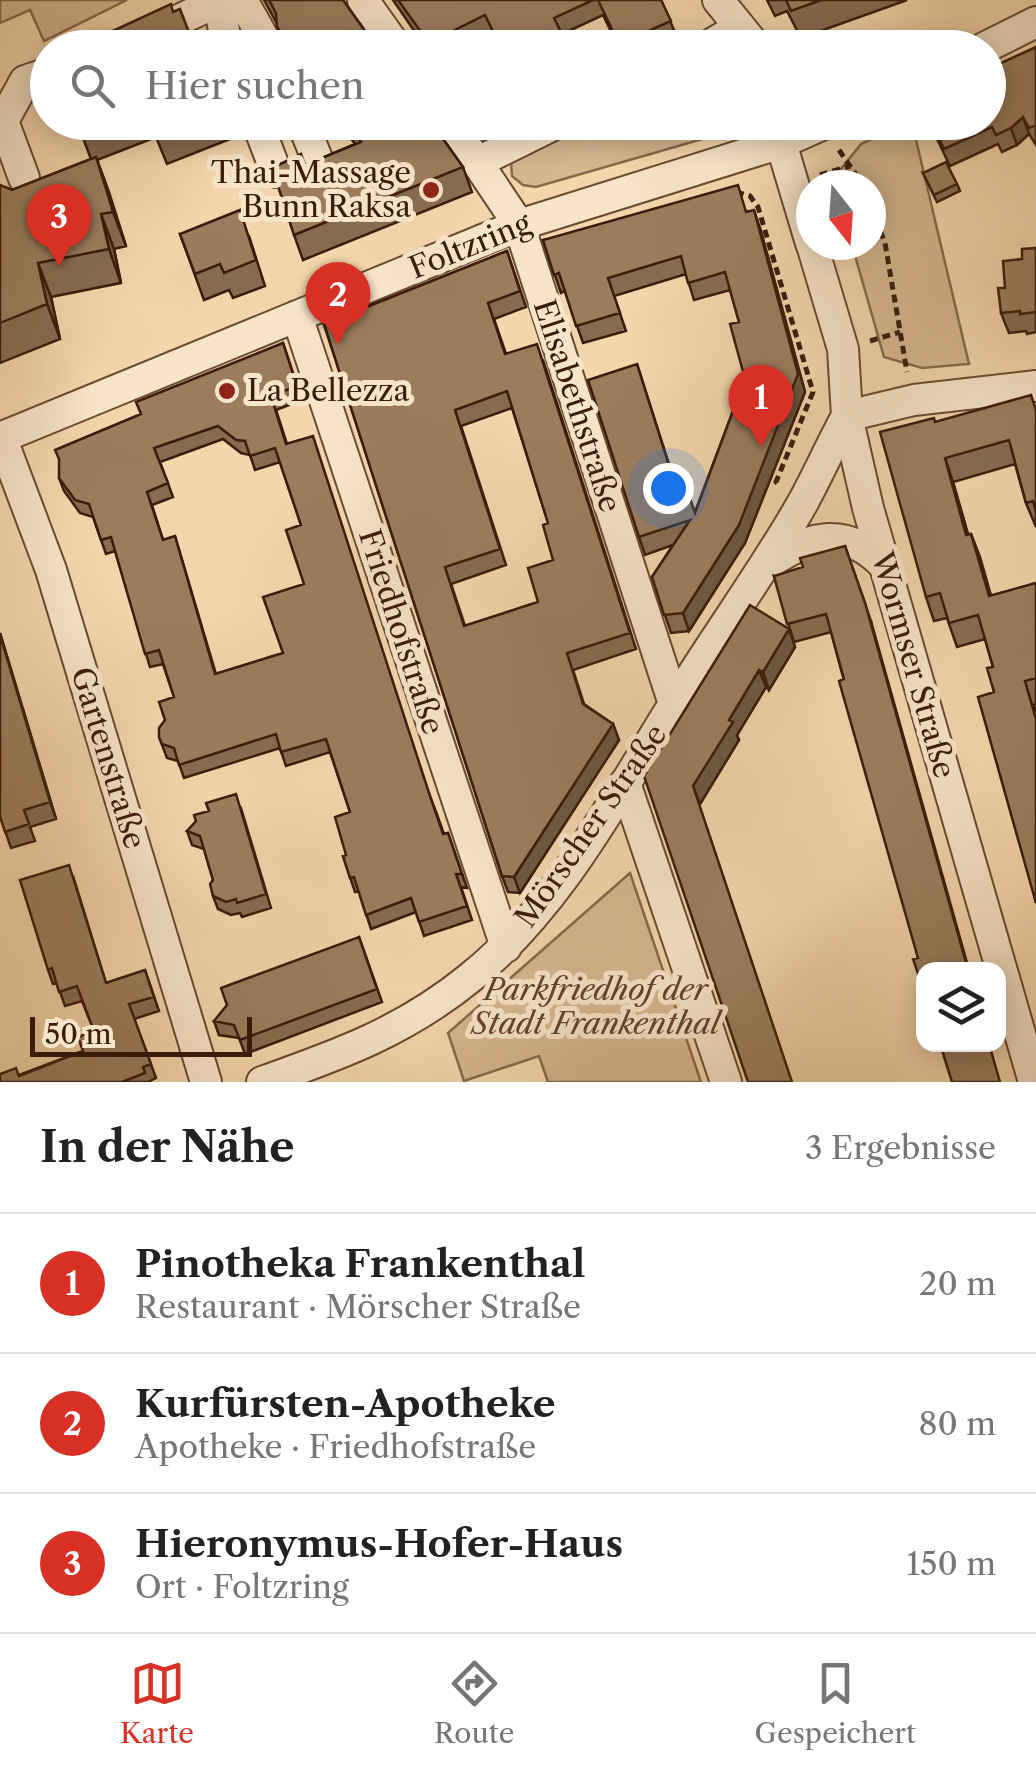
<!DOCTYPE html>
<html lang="de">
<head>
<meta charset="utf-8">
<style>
	:root { --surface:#fff; --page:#f6f6f6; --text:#222; --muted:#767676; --line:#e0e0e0; --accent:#d93025 }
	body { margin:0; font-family:"Libre Caslon Text",serif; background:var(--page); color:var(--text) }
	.controls { position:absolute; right:30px; bottom:30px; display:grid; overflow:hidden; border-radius:20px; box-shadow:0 5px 25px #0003 }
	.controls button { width:90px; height:90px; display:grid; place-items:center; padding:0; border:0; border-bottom:2px solid var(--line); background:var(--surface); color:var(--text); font:50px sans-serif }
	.compass { position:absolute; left:796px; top:170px; width:90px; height:90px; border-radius:50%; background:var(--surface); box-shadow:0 5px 25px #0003; rotate:163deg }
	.scale { position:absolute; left:30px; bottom:25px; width:222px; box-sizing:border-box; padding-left:10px; border:5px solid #3b1c0a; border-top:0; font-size:28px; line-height:35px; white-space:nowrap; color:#3b1c0a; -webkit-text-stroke:8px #f8e4c9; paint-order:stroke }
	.you { position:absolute; left:668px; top:488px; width:35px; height:35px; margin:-25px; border:8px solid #fff; border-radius:50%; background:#1a73e8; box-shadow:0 0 0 15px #1a73e833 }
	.badge { display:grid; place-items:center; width:65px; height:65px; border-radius:50%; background:var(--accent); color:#fff; font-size:32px; font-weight:700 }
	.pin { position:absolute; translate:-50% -82px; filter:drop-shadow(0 2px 5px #0008) }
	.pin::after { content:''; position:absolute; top:52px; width:35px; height:30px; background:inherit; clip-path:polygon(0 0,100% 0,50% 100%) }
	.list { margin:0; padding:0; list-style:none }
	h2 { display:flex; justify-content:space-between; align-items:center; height:130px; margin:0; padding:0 40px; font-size:42px }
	h2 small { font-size:32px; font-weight:400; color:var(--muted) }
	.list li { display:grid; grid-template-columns:65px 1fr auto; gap:30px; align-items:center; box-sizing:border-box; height:140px; padding:0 40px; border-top:2px solid var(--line) }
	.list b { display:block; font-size:38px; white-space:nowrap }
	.list p { margin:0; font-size:32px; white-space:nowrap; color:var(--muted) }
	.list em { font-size:32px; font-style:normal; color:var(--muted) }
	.icon { flex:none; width:55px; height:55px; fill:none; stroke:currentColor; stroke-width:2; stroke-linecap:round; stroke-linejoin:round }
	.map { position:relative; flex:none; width:1036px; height:1082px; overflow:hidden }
	.search { position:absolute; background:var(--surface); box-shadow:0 5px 25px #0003; left:30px; right:30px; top:30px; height:110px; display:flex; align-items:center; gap:25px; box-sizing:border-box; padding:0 35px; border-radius:55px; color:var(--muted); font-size:38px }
	.sheet { height:550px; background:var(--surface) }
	nav { display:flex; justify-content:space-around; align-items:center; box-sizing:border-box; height:140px; border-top:2px solid var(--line); background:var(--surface); font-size:28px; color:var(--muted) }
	nav a { display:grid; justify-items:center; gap:5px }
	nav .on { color:var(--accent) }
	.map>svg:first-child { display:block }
</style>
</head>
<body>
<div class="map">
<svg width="1036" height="1082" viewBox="0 0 1036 1082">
	<rect width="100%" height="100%" fill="#f4d6ac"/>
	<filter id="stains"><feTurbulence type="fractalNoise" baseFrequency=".002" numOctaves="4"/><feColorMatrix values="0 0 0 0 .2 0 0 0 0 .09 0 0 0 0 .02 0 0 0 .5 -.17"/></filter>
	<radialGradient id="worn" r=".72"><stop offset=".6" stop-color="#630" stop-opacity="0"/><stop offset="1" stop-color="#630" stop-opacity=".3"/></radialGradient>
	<!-- green -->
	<path fill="#d5b690" stroke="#88694d" stroke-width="2.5" d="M 0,0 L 127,0 L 44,41 L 30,10 L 0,23 Z
		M 578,123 L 758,123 L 536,187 L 523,185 L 512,176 L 511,162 L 516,149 Z
		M 906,123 L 912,123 L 969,364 L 922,368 L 884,357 L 852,245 L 871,245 L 871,185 L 835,185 L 833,179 L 861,144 Z
		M 630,873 L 701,1082 L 548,1082 L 539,1056 L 464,1081 L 448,1033 Z"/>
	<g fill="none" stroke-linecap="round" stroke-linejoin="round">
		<!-- minor casing -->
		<g stroke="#694a32" stroke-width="34">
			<path id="minor" d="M 242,0 L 269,48
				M 363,0 L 397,48
				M 718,0 L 757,48
				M 219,2 L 227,48
				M 120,48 L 221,0
				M 705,48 L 740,27
				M 984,48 L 1036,22
				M 257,122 L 276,172
				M 302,122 L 318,161
				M 450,122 L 519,225 L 674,704
				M 787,125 L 781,143 L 811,243
				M 478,162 L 559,122
				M 24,178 L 3,121 L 25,81 L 48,73
				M 812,245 L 843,349 L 847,416 L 868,508 L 1034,1082
				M 297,316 L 506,947
				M 847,416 L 914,400 L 1036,386
				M 1,437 L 51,570 L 206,1082
				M 0,438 L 519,225 L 781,143 L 828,122
				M 769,563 C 810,535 848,526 885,566
				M 625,783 L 726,1082
				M 262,1082 C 341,1054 405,1031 471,977 C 557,908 613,802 671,709 C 713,640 762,574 802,504 C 818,475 831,445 847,416"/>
		</g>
		<!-- path -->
		<path stroke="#3b1c0a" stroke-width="5" stroke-dasharray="8 5" stroke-linecap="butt" d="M 694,122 L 700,137
			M 839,150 L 863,185
			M 820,175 L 850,166
			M 736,192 L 750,196 L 758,207 L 813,392 L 776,482 L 780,485
			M 871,207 L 885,243 L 907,372
			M 870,341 L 900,332"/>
		<!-- minor -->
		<use href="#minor" stroke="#f8e4c9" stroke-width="30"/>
	</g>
	<!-- wall -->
	<path fill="#856c51" stroke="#3b1c0a" stroke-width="2.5" fill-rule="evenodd" d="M 264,0 L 343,0 L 377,48 L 285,48 L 277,24 Z
		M 393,0 L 661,0 L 677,37 L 654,48 L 619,48 L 603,15 L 562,34 L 569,48 L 499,48 L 491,31 L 459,48 L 426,48 Z
		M 767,0 L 907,0 L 801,38 L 787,11 L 775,16 Z
		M 1036,47 L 1036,145 L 1029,134 L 1017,145 L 1002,152 L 998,144 L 950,166 L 929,122 L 988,122 Z
		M 77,122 L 224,122 L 230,139 L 167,164 L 156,137 L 97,160 L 126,246 L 114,249 L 121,283 L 51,297 L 60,339 L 0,363 L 0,185 L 12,190 L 91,159 Z
		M 339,122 L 431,122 L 463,167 L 472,192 L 303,260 L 294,235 L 306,165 L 355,144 Z
		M 923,173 L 957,184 L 960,191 L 937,202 Z
		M 747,211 L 760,228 L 805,392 L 745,543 L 689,631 L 671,633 L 652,577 L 673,545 L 645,555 L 639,537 L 637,364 L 673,477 L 695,512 L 745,379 L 739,322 L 730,290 L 694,300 L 686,274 L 614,296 L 626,331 L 583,343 L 565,291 L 561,293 L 543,240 Z
		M 180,234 L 249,236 L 265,286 L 233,298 L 229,290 L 204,300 Z
		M 1036,248 L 1036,332 L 1027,334 L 1026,331 L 1009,333 L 1001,313 L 1005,288 L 1022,259 Z
		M 507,251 L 526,307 L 494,319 L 506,354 L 543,360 L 636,649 L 573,670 L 584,704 L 613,724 L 619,740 L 520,893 L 508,892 L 502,876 L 324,324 ZM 512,408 L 548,523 L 553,560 L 538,602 L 465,626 L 451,584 L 506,565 L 461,426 Z
		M 283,343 L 302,400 L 276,410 L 287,444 L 435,809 L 444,834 L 448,833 L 467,888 L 461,887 L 472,920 L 424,936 L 416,912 L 371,929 L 359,891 L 355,892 L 343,856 L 346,855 L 350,812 L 330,752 L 286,766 L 280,748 L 184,778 L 178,761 L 167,758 L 159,737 L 174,697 L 163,664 L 150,667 L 115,551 L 106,554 L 93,517 L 80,513 L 64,491 L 59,478 L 141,414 ZM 223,439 L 241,453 L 250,455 L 255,470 L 280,462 L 301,525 L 304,584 L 283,653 L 216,674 L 175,536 L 163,540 L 152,505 L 173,497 L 160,462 Z
		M 1036,410 L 1036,527 L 1026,503 L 1015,464 L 953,482 L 968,534 L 971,534 L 991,596 L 1036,583 L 1036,704 L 1034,705 L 1036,712 L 1036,903 L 994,692 L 993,667 L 985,639 L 957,647 L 947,618 L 934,621 L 926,597 L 935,422 Z
		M 774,576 L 871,621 L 918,958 L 831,632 L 794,642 Z
		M 789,629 L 795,647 L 769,690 L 766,687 L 737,735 L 739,740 L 700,804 L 644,776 Z
		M 0,633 L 56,819 L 30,827 L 35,841 L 11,848 L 0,816 Z
		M 241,808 L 271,908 L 242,917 L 240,913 L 231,915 L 218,909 L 213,896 L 213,880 L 204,849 L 192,845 L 187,831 Z
		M 74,879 L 106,983 L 145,970 L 159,1011 L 134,1019 L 156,1078 L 148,1082 L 0,1082 L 83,1051 L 94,1031 L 82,1001 L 65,1006 L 57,983 L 53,984 L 48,970 Z
		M 359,937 L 382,1002 L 245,1054 L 239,1038 L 219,1035 L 214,1021 Z"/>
	<!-- shaded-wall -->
	<path fill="#6c5842" stroke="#3b1c0a" stroke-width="2.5" d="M 297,32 L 303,48 L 289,48 L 286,40 Z
		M 1023,117 L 1029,134 L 1017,145 L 1011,128 Z
		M 96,157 L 109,192 L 126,246 L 113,212 Z
		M 754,210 L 760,228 L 805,392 L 745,543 L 689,631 L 683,613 L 739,525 Z
		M 101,214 L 114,249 L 121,283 L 109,249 Z
		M 38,263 L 51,297 L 60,339 L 47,304 Z
		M 945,458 L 953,482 L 975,559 L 966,535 Z
		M 971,534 L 980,557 L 998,620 L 989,596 Z
		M 845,546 L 871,621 L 969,970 L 968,970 Z
		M 789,629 L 795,647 L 769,690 L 763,672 Z
		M 0,633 L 56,819 L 50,802 Z
		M 759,670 L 766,687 L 737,735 L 739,740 L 700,804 L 693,786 L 729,720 Z
		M 613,724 L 619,740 L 520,893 L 514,877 Z"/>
	<!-- building -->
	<path fill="#9b7d5e" stroke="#3b1c0a" stroke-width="2.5" fill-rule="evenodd" d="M 269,0 L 343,0 L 377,48 L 303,48 L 297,32 L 286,40 L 277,27 L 276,13 Z
		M 398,0 L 593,0 L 554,18 L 569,48 L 501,48 L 485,15 L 429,43 Z
		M 598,0 L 661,0 L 671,21 L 619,44 Z
		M 786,0 L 821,0 L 791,11 Z
		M 171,4 L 173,12 L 180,9 L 195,48 L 84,48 L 86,47 L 84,40 L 115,30 Z
		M 1036,47 L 1036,125 L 1029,128 L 1023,117 L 1011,128 L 996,135 L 992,127 L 944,149 L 931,122 L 988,122 L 988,69 Z
		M 78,122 L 93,122 L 80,128 Z
		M 152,122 L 171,122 L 154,129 Z
		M 348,122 L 431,122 L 463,167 L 294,235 L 272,168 L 301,154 L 305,165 L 361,142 Z
		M 96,157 L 113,212 L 101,214 L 109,249 L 38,263 L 47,304 L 0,323 L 0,185 L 12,190 Z
		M 946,162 L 957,184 L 934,195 L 923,173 Z
		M 738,185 L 746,212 L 754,210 L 798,374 L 739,525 L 683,613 L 664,615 L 652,577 L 690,520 L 639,537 L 588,380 L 637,364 L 673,478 L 682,475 L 695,513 L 745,379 L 730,324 L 739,322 L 725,272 L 688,283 L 681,256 L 608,278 L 620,313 L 576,326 L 559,273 L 554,275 L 543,240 Z
		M 240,210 L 256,260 L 224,273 L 220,264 L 195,274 L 180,234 Z
		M 1036,248 L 1036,312 L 1020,314 L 1020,311 L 1001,313 L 998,288 L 1005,288 L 1003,261 L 1022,259 L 1022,249 Z
		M 507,251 L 520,291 L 488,303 L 505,354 L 537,344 L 630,633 L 567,653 L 583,704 L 613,724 L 514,877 L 502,876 L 324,324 ZM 507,391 L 548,523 L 543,525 L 553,560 L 528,568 L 538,602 L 464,626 L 445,567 L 500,549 L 455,410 Z
		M 283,343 L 297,386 L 271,396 L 286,444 L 313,436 L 430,796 L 443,834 L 448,833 L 462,874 L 456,874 L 467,906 L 419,922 L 411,898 L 366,915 L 354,877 L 350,878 L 343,856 L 346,855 L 335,817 L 350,812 L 326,739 L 281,752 L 276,734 L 179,765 L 174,748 L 162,744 L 159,737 L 159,728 L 165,720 L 159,702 L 174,697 L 159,650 L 145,654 L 111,537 L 101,540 L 89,504 L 75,500 L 59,478 L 59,459 L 55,450 L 141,414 L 136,402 ZM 218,426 L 236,440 L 245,441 L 250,456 L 275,448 L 301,525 L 286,530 L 304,584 L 263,597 L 283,653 L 215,674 L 175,536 L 163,540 L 147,492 L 168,483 L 154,448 Z
		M 1031,395 L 1036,410 L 1036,512 L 1033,501 L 1026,503 L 1009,440 L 945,458 L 966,535 L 971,534 L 989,596 L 1036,583 L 1036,678 L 1025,681 L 1036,719 L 1036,903 L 978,697 L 994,692 L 987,668 L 993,667 L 978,615 L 949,623 L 940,593 L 926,597 L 880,432 L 934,418 L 935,422 Z
		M 845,546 L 865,603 L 968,970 L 924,970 L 924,991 L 913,959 L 918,958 L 839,681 L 844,679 L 826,614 L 787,624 L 774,576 L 803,567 L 800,558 Z
		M 750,605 L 789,629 L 763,672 L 759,670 L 729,720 L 733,722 L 693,786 L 792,1082 L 748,1082 L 644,776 Z
		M 0,635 L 50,802 L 24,810 L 29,824 L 5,832 L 0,816 Z
		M 236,794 L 266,894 L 237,903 L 236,899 L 226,902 L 213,896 L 210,884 L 213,880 L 200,836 L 187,831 L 196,821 L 194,815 L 209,811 L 206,803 Z
		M 69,865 L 106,983 L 145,970 L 154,997 L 129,1004 L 151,1064 L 143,1067 L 145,1073 L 122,1082 L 0,1082 L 0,1074 L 16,1068 L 19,1076 L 83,1051 L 78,1037 L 94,1031 L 77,986 L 59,992 L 52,968 L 48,970 L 20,880 Z
		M 359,937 L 377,989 L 240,1040 L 234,1025 L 214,1021 L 227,1005 L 221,988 Z
		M 940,1044 L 989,1044 L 1000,1082 L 952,1082 Z"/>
	<!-- markers -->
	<g fill="#8f2418" stroke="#f8e4c9" stroke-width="4">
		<circle cx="431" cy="190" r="10"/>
		<circle cx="227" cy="391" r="10"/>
	</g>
	<g text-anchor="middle" stroke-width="10" stroke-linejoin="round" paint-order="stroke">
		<!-- poi labels -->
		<g font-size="30" fill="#3b1c0a" stroke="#f8e4c9" text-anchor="end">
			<text x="411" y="183">Thai-Massage<tspan x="411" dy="34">Bunn Raksa</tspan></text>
			<text x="247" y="401" text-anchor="start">La Bellezza</text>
		</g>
		<!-- street labels -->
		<g font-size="30" fill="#3b1c0a" stroke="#f8e4c9">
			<text transform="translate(470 246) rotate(-22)" y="10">Foltzring</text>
			<text transform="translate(577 406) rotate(72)" y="10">Elisabethstraße</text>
			<text transform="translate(401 632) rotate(72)" y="10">Friedhofstraße</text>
			<text transform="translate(913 665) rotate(74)" y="10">Wormser Straße</text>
			<text transform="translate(108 758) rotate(73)" y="10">Gartenstraße</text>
			<text transform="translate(591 826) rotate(-55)" y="10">Mörscher Straße</text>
		</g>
		<!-- park labels -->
		<g font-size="30" font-style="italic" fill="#62422c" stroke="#f8e4c9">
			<text x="596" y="1000">Parkfriedhof der<tspan x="596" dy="34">Stadt Frankenthal</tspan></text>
		</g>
	</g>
	<rect width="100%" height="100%" filter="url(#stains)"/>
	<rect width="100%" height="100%" fill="url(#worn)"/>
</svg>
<div class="controls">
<button><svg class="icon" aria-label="layers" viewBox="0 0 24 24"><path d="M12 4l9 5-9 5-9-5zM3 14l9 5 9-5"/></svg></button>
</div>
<svg class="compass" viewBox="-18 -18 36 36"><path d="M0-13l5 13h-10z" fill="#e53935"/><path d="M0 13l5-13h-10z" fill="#767676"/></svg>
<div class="scale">50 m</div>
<div class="you"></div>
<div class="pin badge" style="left:761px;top:447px">1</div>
<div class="pin badge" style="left:338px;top:344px">2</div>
<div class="pin badge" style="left:59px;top:266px">3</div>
<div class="search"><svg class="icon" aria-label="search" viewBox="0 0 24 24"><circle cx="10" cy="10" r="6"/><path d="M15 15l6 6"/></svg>Hier suchen</div>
</div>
<section class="sheet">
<h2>In der Nähe<small>3 Ergebnisse</small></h2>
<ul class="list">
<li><span class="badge">1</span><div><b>Pinotheka Frankenthal</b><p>Restaurant · Mörscher Straße</p></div><em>20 m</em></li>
<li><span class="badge">2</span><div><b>Kurfürsten-Apotheke</b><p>Apotheke · Friedhofstraße</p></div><em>80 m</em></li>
<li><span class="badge">3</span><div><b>Hieronymus-Hofer-Haus</b><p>Ort · Foltzring</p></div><em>150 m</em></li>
</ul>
</section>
<nav>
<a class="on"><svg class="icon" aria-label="map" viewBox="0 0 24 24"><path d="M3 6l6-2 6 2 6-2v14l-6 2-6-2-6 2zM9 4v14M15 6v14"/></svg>Karte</a>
<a><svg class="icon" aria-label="directions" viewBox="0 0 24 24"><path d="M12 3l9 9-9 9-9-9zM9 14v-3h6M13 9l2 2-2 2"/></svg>Route</a>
<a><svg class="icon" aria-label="saved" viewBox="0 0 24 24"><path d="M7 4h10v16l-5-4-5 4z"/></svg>Gespeichert</a>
</nav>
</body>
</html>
